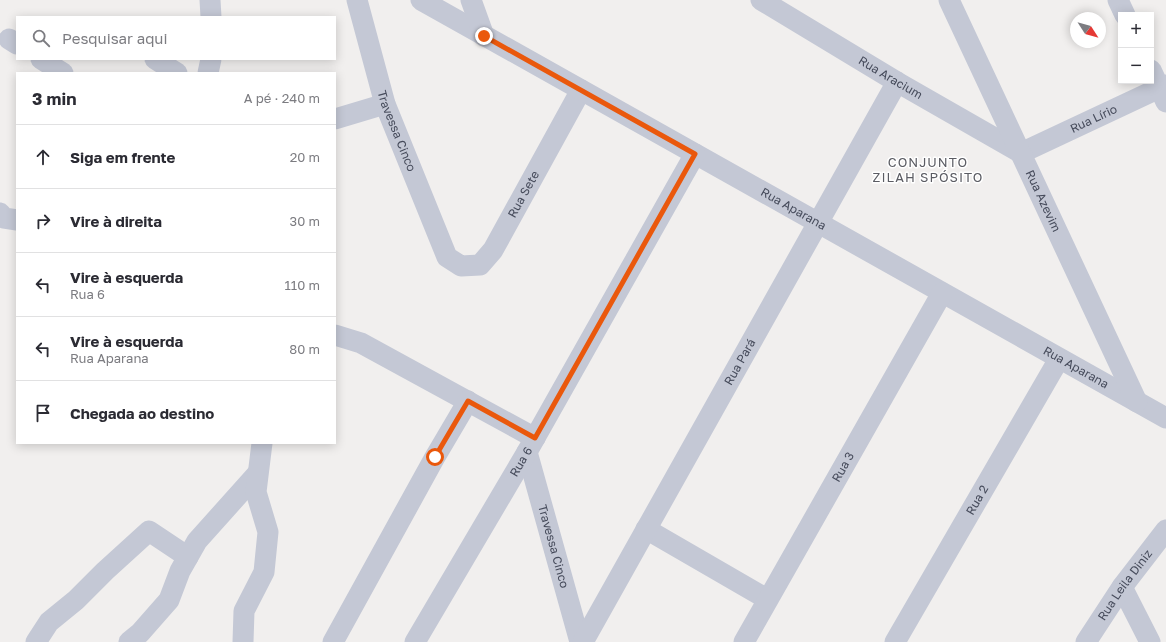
<!DOCTYPE html>
<html lang="pt">
<head>
<meta charset="utf-8">
<style>
	:root { --surface:#fff; --page:#f2f2f3; --text:#2b2b33; --muted:#7c7c81; --line:#e1e1e2 }
	body { margin:0; font-family:"Golos Text",sans-serif; background:var(--page); color:var(--text) }
	.controls { position:absolute; right:12px; top:12px; display:grid; overflow:hidden; border-radius:0px; box-shadow:0 2px 10px #0003 }
	.controls button { width:36px; height:36px; display:grid; place-items:center; padding:0; border:0; border-bottom:1px solid var(--line); background:var(--surface); color:var(--text); font:20px sans-serif }
	.compass { position:absolute; left:1070px; top:12px; width:36px; height:36px; border-radius:50%; background:var(--surface); box-shadow:0 2px 10px #0003; rotate:126deg }
	.stop { position:absolute; width:12px; height:12px; margin:-9px; border:3px solid #ea580c; border-radius:50%; background:#fff }
	.stop.end { background:#ea580c; border-color:#fff; box-shadow:0 1px 4px #0008 }
	.list { margin:0; padding:0; list-style:none }
	h2 { display:flex; justify-content:space-between; align-items:center; height:52px; margin:0; padding:0 16px; font-size:17px }
	h2 small { font-size:13px; font-weight:400; color:var(--muted) }
	.list li { display:grid; grid-template-columns:26px 1fr auto; gap:12px; align-items:center; box-sizing:border-box; height:64px; padding:0 16px; border-top:1px solid var(--line) }
	.list b { display:block; font-size:15px; white-space:nowrap }
	.list p { margin:0; font-size:13px; white-space:nowrap; color:var(--muted) }
	.list em { font-size:13px; font-style:normal; color:var(--muted) }
	.icon { flex:none; width:22px; height:22px; fill:none; stroke:currentColor; stroke-width:2; stroke-linecap:round; stroke-linejoin:round }
	.map { position:relative; flex:none; width:1166px; height:642px; overflow:hidden }
	.search { position:absolute; background:var(--surface); box-shadow:0 2px 10px #0003; left:16px; top:16px; width:320px; height:44px; display:flex; align-items:center; gap:10px; box-sizing:border-box; padding:0 14px; border-radius:0px; color:var(--muted); font-size:15px }
	.panel { position:absolute; background:var(--surface); box-shadow:0 2px 10px #0003; left:16px; top:72px; width:320px; height:372px; border-radius:0px }
	.map>svg:first-child { display:block }
</style>
</head>
<body>
<div class="map">
<svg width="1166" height="642" viewBox="0 0 1166 642">
	<rect width="100%" height="100%" fill="#f1efee"/>
	<g fill="none" stroke-linecap="round" stroke-linejoin="round">
		<!-- minor -->
		<g stroke="#c4c8d5" stroke-width="21">
			<path d="M 210,0 L 211,17"/>
			<path id="s1" d="M 357,0 L 385,104 L 447,257 L 461,266 L 480,265 L 493,250 L 581,90"/>
			<path id="s2" d="M 421,0 L 1166,418"/>
			<path d="M 471,0 L 484,36"/>
			<path id="s3" d="M 761,0 L 897,82 L 1021,153 L 1166,85"/>
			<path id="s4" d="M 949,0 L 1137,402"/>
			<path d="M 1118,0 L 1125,15"/>
			<path d="M 9,39 L 17,44"/>
			<path d="M 41,59 L 63,73"/>
			<path d="M 155,59 L 177,73"/>
			<path d="M 1151,70 L 1166,102"/>
			<path d="M 208,73 L 211,59"/>
			<path d="M 335,119 L 385,104"/>
			<path d="M 0,213 L 4,218 L 17,220"/>
			<path d="M 335,335 L 361,343 L 535,438"/>
			<path id="s5" d="M 527,452 L 580,642"/>
			<path d="M 646,529 L 767,599"/>
			<path d="M 1122,587 L 1150,642"/>
			<path d="M 36,642 L 49,622 L 76,600 L 105,571 L 149,531 L 188,557"/>
			<path d="M 129,642 L 140,633 L 169,600 L 180,571 L 197,541 L 257,474"/>
			<path d="M 243,642 L 244,611 L 264,572 L 268,532 L 256,492 L 262,443"/>
			<path d="M 333,642 L 435,457 L 468,401"/>
			<path id="s6" d="M 415,642 L 527,452 L 695,154"/>
			<path id="s7" d="M 583,642 L 897,82"/>
			<path id="s8" d="M 744,642 L 942,293"/>
			<path id="s9" d="M 895,642 L 1059,359"/>
			<path id="s10" d="M 1086,642 L 1122,587 L 1166,530"/>
		</g>
	</g>
	<g fill="none" stroke-linecap="round" stroke-linejoin="round">
		<!-- route -->
		<path stroke="#ea580c" stroke-width="5" d="M 435,457 L 468,401 L 535,438 L 695,154 L 484,36"/>
	</g>
	<g text-anchor="middle" stroke-width="3" stroke-linejoin="round" paint-order="stroke">
		<!-- street labels -->
		<g font-size="12" fill="#464b5b" stroke="#fff">
			<text dy="4" stroke="none"><textPath href="#s3" startOffset="151">Rua Aracium</textPath></text>
			<text dy="4" stroke="none"><textPath href="#s3" startOffset="382">Rua Lírio</textPath></text>
			<text dy="4" stroke="none"><textPath href="#s1" startOffset="137">Travessa Cinco</textPath></text>
			<text dy="4" stroke="none"><textPath href="#s1" startOffset="392">Rua Sete</textPath></text>
			<text dy="4" stroke="none"><textPath href="#s4" startOffset="222">Rua Azevim</textPath></text>
			<text dy="4" stroke="none"><textPath href="#s2" startOffset="427">Rua Aparana</textPath></text>
			<text dy="4" stroke="none"><textPath href="#s7" startOffset="321">Rua Pará</textPath></text>
			<text dy="4" stroke="none"><textPath href="#s2" startOffset="751">Rua Aparana</textPath></text>
			<text dy="4" stroke="none"><textPath href="#s6" startOffset="209">Rua 6</textPath></text>
			<text dy="4" stroke="none"><textPath href="#s8" startOffset="201">Rua 3</textPath></text>
			<text dy="4" stroke="none"><textPath href="#s9" startOffset="164">Rua 2</textPath></text>
			<text dy="4" stroke="none"><textPath href="#s5" startOffset="98">Travessa Cinco</textPath></text>
			<text dy="4" stroke="none"><textPath href="#s10" startOffset="69">Rua Leila Diniz</textPath></text>
		</g>
		<!-- neighbourhood labels -->
		<g font-size="13" letter-spacing="1" fill="#5b5c63" stroke="#fff">
			<text x="928" y="167">CONJUNTO<tspan x="928" dy="15">ZILAH SPÓSITO</tspan></text>
		</g>
	</g>
</svg>
<div class="controls">
<button>+</button>
<button>−</button>
</div>
<svg class="compass" viewBox="-18 -18 36 36"><path d="M0-13l5 13h-10z" fill="#e53935"/><path d="M0 13l5-13h-10z" fill="#7c7c81"/></svg>
<div class="stop" style="left:435px;top:457px"></div>
<div class="stop end" style="left:484px;top:36px"></div>
<div class="search"><svg class="icon" aria-label="search" viewBox="0 0 24 24"><circle cx="10" cy="10" r="6"/><path d="M15 15l6 6"/></svg>Pesquisar aqui</div>
<section class="panel">
<h2>3 min<small>A pé · 240 m</small></h2>
<ul class="list">
<li><svg class="icon" aria-label="ahead" viewBox="0 0 24 24"><path d="M12 20V5M6 11l6-6 6 6"/></svg><div><b>Siga em frente</b></div><em>20 m</em></li>
<li><svg class="icon" aria-label="right" viewBox="0 0 24 24"><path d="M7 20v-9h11M14 6l5 5-5 5"/></svg><div><b>Vire à direita</b></div><em>30 m</em></li>
<li><svg class="icon" aria-label="left" viewBox="0 0 24 24"><path d="M17 20v-9H6M10 6l-5 5 5 5"/></svg><div><b>Vire à esquerda</b><p>Rua 6</p></div><em>110 m</em></li>
<li><svg class="icon" aria-label="left" viewBox="0 0 24 24"><path d="M17 20v-9H6M10 6l-5 5 5 5"/></svg><div><b>Vire à esquerda</b><p>Rua Aparana</p></div><em>80 m</em></li>
<li><svg class="icon" aria-label="arrive" viewBox="0 0 24 24"><path d="M6 21V4h12l-3 4 3 4H6"/></svg><div><b>Chegada ao destino</b></div></li>
</ul>
</section>
</div>
</body>
</html>
